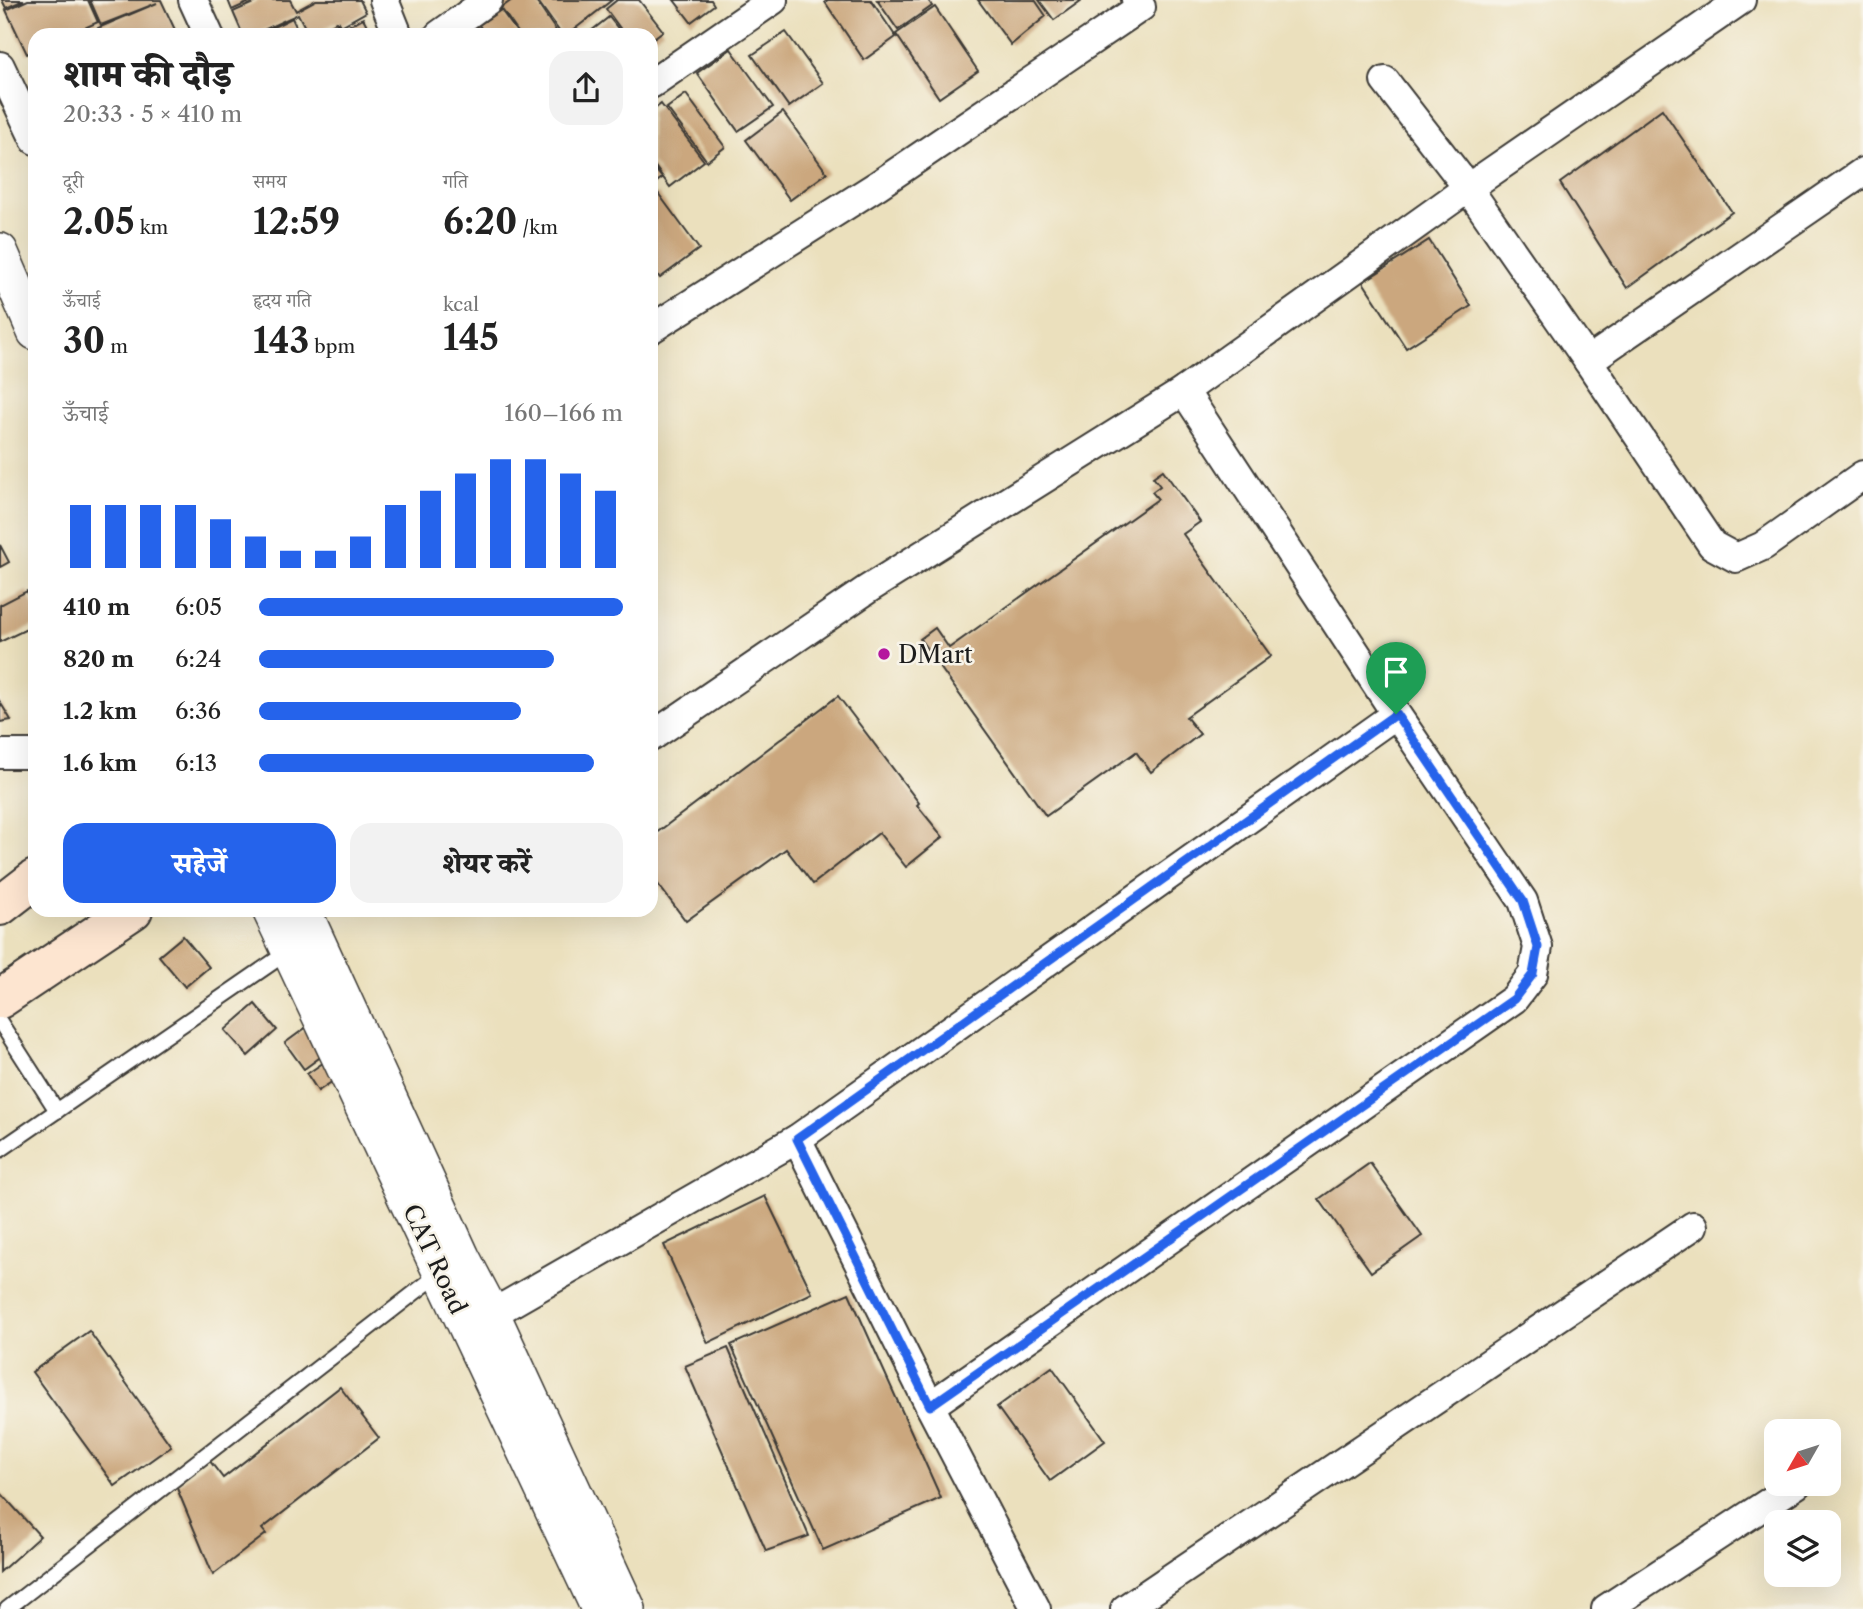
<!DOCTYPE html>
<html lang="hi">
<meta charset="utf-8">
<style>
body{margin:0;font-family:"Libre Caslon Text","Noto Serif Devanagari",serif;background:#f2f2f2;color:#222;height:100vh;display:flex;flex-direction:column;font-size:26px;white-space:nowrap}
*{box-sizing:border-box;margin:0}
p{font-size:23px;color:#767676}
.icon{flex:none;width:38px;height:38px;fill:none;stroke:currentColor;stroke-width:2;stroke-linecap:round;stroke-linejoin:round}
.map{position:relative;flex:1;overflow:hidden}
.panel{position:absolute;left:28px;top:28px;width:630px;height:889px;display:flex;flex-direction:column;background:#fff;border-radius:21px;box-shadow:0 7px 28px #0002}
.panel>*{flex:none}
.needle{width:46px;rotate:231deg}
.buttons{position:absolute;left:1764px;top:1419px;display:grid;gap:14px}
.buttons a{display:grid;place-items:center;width:77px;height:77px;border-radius:14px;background:#fff;box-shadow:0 7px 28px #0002;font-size:35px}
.pin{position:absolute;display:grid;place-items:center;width:60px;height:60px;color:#fff;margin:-72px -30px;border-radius:50% 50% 50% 0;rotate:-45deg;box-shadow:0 0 7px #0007}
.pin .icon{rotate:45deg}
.round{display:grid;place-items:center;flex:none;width:74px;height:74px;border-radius:21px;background:#f2f2f2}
.head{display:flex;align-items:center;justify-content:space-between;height:119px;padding:0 35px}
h1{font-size:38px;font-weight:800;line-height:52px}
.stats{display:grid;grid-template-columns:repeat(3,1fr);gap:10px;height:119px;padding:7px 35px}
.stats div{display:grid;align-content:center}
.stats b{font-size:35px;font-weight:800}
.stats small{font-size:19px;font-weight:400}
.stats p{font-size:19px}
.chart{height:196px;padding:14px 35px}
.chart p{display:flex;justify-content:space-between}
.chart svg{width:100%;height:126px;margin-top:7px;stroke:#2563eb;stroke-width:6}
.primary-button{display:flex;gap:14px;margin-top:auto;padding:14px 35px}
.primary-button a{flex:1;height:80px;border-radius:21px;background:#2563eb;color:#fff;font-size:28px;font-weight:800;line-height:80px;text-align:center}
.primary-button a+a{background:#f2f2f2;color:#222}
ul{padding:0 35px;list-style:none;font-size:23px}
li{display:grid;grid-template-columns:112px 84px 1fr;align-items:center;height:52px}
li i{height:18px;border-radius:9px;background:#2563eb}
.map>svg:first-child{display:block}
</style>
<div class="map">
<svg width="1863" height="1609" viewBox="0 0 1863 1609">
<rect width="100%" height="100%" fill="#f7f3e8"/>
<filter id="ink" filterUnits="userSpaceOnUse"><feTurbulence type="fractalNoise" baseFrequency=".0143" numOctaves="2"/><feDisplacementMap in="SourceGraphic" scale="14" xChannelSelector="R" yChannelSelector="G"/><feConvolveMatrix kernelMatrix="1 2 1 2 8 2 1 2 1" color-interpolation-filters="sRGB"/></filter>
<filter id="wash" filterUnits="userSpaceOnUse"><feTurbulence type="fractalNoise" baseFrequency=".00686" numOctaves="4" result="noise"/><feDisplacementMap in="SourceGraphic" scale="28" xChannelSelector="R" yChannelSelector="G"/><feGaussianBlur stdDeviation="1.57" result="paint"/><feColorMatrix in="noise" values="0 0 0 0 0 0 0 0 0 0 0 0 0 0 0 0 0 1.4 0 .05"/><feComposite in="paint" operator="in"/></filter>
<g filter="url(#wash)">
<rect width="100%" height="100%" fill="#ebe0bd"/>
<g id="blocks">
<!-- building -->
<g fill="#cba77e">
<polygon points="2,0 24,0 6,8"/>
<polygon points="28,0 88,0 98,22 69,35 35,35 35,50 27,54 6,10"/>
<polygon points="90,0 161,0 177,34 101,35 98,28 157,3 101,25"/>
<polygon points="228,0 254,0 232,10"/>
<polygon points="260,0 290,0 296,11 316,0 360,0 366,12 341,26 339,22 337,24 336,22 313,35 309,35 298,14 253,35 243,35 233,12"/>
<polygon points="512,0 535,0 559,35 520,35 501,8"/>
<polygon points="537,0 612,0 567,35 562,35"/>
<polygon points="617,0 639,0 663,31 651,40 651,35 625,35 606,9"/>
<polygon points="674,0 711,0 714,5 691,22"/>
<polygon points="828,0 871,0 896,37 864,60 825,2"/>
<polygon points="877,0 928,0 932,6 898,30"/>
<polygon points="978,0 1035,0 1046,16 1011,45"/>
<polygon points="1039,0 1082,0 1054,20"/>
<polygon points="935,7 978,71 939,98 896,34"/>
<polygon points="501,10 519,35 486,35 479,25"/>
<polygon points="609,17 623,35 586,35"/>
<polygon points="292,18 300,35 257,35"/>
<polygon points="363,18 372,35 318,35 338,24 341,30"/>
<polygon points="477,26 484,35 466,35"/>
<polygon points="786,32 823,83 789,107 752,55"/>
<polygon points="731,49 773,107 738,131 697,73"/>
<polygon points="686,94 725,147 707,161 667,108"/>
<polygon points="661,104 704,161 670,187 651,161 651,112"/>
<polygon points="1662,109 1732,212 1627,288 1560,183"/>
<polygon points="783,112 827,173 790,200 746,140"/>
<polygon points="651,164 662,178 651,186"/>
<polygon points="658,193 699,249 660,278 651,266 651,198"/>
<polygon points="1429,240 1471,306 1406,348 1363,282"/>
<polygon points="1163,470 1200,522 1183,534 1271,656 1186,717 1200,734 1151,772 1136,752 1046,816 920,639 935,628 949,648 1158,499 1152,492 1160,486 1153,477"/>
<polygon points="0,545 9,562 0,567"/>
<polygon points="27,591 35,608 35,625 0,642 0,605"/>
<polygon points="838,696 919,803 917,805 943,837 906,867 879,833 813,884 786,849 686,921 651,875 651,837"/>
<polygon points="0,702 11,720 0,722"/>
<polygon points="183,936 209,967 185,987 159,956"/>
<polygon points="255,1004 277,1030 248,1056 225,1030"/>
<polygon points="315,1021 334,1047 304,1069 285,1043"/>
<polygon points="333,1056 345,1073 318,1091 307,1074"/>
<polygon points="1370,1163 1422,1236 1371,1272 1319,1199"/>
<polygon points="765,1196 812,1293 708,1343 664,1245"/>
<polygon points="849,1293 941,1498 823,1550 731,1345"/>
<polygon points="89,1331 171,1446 115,1486 32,1372"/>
<polygon points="728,1348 809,1536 766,1551 685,1366"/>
<polygon points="1052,1367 1105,1441 1050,1481 997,1407"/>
<polygon points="340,1387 379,1438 262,1529 266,1534 213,1575 176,1486 209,1460 223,1478"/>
<polygon points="0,1492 40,1536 0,1572"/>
</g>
</g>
</g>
<g filter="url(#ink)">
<use href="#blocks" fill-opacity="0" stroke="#3b3934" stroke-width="2"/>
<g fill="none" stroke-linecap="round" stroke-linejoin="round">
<defs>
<g id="service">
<polyline points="0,1022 57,1111"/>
<polyline points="0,1150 289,951"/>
<polyline points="7,1609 440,1273"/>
</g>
<g id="minor">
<polyline points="193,0 209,35"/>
<polyline points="384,0 398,35"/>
<polyline points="439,35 488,0"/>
<polyline points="0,66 35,140"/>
<polyline points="1385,81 1468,188 1588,361"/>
<polyline points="651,84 773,0"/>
<polyline points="1863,172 1588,361 1712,545 1736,558 1763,546 1863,475"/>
<polyline points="651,329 878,185 1141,7 1136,0"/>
<polyline points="651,737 868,589 1184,391 1468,188 1741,0"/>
<polyline points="0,754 35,754"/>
<polyline points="797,1139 930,1406 1036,1609"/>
<polyline points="476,1323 797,1139 1396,714"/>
<polyline points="930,1406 1514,999 1533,974 1538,947 1523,901 1396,714 1184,391"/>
<polyline points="1125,1609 1693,1226"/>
<polyline points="1606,1609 1797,1484"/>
</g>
<g id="tertiary">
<polyline points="0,251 35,332"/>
<polyline points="270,910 599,1609"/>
<polyline points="303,910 462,1257 492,1314 628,1609"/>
</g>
<g id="secondary">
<polyline points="0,906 35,879"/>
<polyline points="0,999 133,910"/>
</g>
</defs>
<!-- service casing -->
<use href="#service" stroke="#3b3934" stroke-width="18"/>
<!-- minor casing -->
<use href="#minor" stroke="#3b3934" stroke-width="32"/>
<!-- tertiary casing -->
<use href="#tertiary" stroke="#3b3934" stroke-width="38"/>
<!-- secondary casing -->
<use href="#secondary" stroke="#3b3934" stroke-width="42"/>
<!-- service -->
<use href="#service" stroke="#fff" stroke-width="14"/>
<!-- minor -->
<use href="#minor" stroke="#fff" stroke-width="28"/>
<!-- tertiary -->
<use href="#tertiary" stroke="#fff" stroke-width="35"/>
<!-- secondary -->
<use href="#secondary" stroke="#fde5d0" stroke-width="38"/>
</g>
</g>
<g fill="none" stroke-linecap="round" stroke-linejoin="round" filter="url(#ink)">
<defs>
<polygon id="route" points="1396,714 1523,901 1538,947 1533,974 1514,999 930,1406 797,1139"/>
</defs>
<!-- route casing -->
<use href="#route" stroke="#fff" stroke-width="14"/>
<!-- route -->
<use href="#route" stroke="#2563eb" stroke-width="9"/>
</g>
<!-- markers -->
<circle fill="#b5179e" stroke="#f7f3e8" stroke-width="2.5" cx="884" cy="654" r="7"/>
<g text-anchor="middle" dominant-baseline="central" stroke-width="5" stroke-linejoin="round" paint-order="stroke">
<!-- poi labels -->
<g font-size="24" fill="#1c1c1c" stroke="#f7f3e8" text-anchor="start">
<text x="898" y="654">DMart</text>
</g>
<!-- street labels -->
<g font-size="24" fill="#1c1c1c" stroke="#f7f3e8">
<text transform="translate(435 1259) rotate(65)">CAT Road</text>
</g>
</g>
</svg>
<div class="buttons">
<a><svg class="needle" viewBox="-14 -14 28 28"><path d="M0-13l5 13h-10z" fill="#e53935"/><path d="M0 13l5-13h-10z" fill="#767676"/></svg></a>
<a><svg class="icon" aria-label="layers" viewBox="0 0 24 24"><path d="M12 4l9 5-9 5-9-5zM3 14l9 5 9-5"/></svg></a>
</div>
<div class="pin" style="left:1396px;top:714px;background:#1e9e55"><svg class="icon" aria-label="arrive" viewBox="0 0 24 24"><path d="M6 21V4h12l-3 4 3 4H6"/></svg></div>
<section class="panel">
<div class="head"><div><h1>शाम की दौड़</h1><p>20:33 · 5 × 410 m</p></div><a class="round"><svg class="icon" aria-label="share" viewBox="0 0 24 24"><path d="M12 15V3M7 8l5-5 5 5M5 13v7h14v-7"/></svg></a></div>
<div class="stats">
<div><p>दूरी</p><b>2.05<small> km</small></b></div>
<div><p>समय</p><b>12:59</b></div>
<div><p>गति</p><b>6:20<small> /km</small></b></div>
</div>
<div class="stats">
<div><p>ऊँचाई</p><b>30<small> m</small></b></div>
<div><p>हृदय गति</p><b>143<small> bpm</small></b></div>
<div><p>kcal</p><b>145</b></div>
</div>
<div class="chart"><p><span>ऊँचाई</span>160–166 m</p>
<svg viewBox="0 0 160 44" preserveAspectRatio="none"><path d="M5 44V22M15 44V22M25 44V22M35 44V22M45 44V27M55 44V33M65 44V38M75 44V38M85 44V33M95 44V22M105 44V17M115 44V11M125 44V6M135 44V6M145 44V11M155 44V17"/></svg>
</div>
<ul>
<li><b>410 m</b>6:05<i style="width:100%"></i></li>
<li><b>820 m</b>6:24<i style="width:81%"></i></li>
<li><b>1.2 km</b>6:36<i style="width:72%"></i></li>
<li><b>1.6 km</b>6:13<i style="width:92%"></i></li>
</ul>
<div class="primary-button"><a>सहेजें</a><a>शेयर करें</a></div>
</section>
</div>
